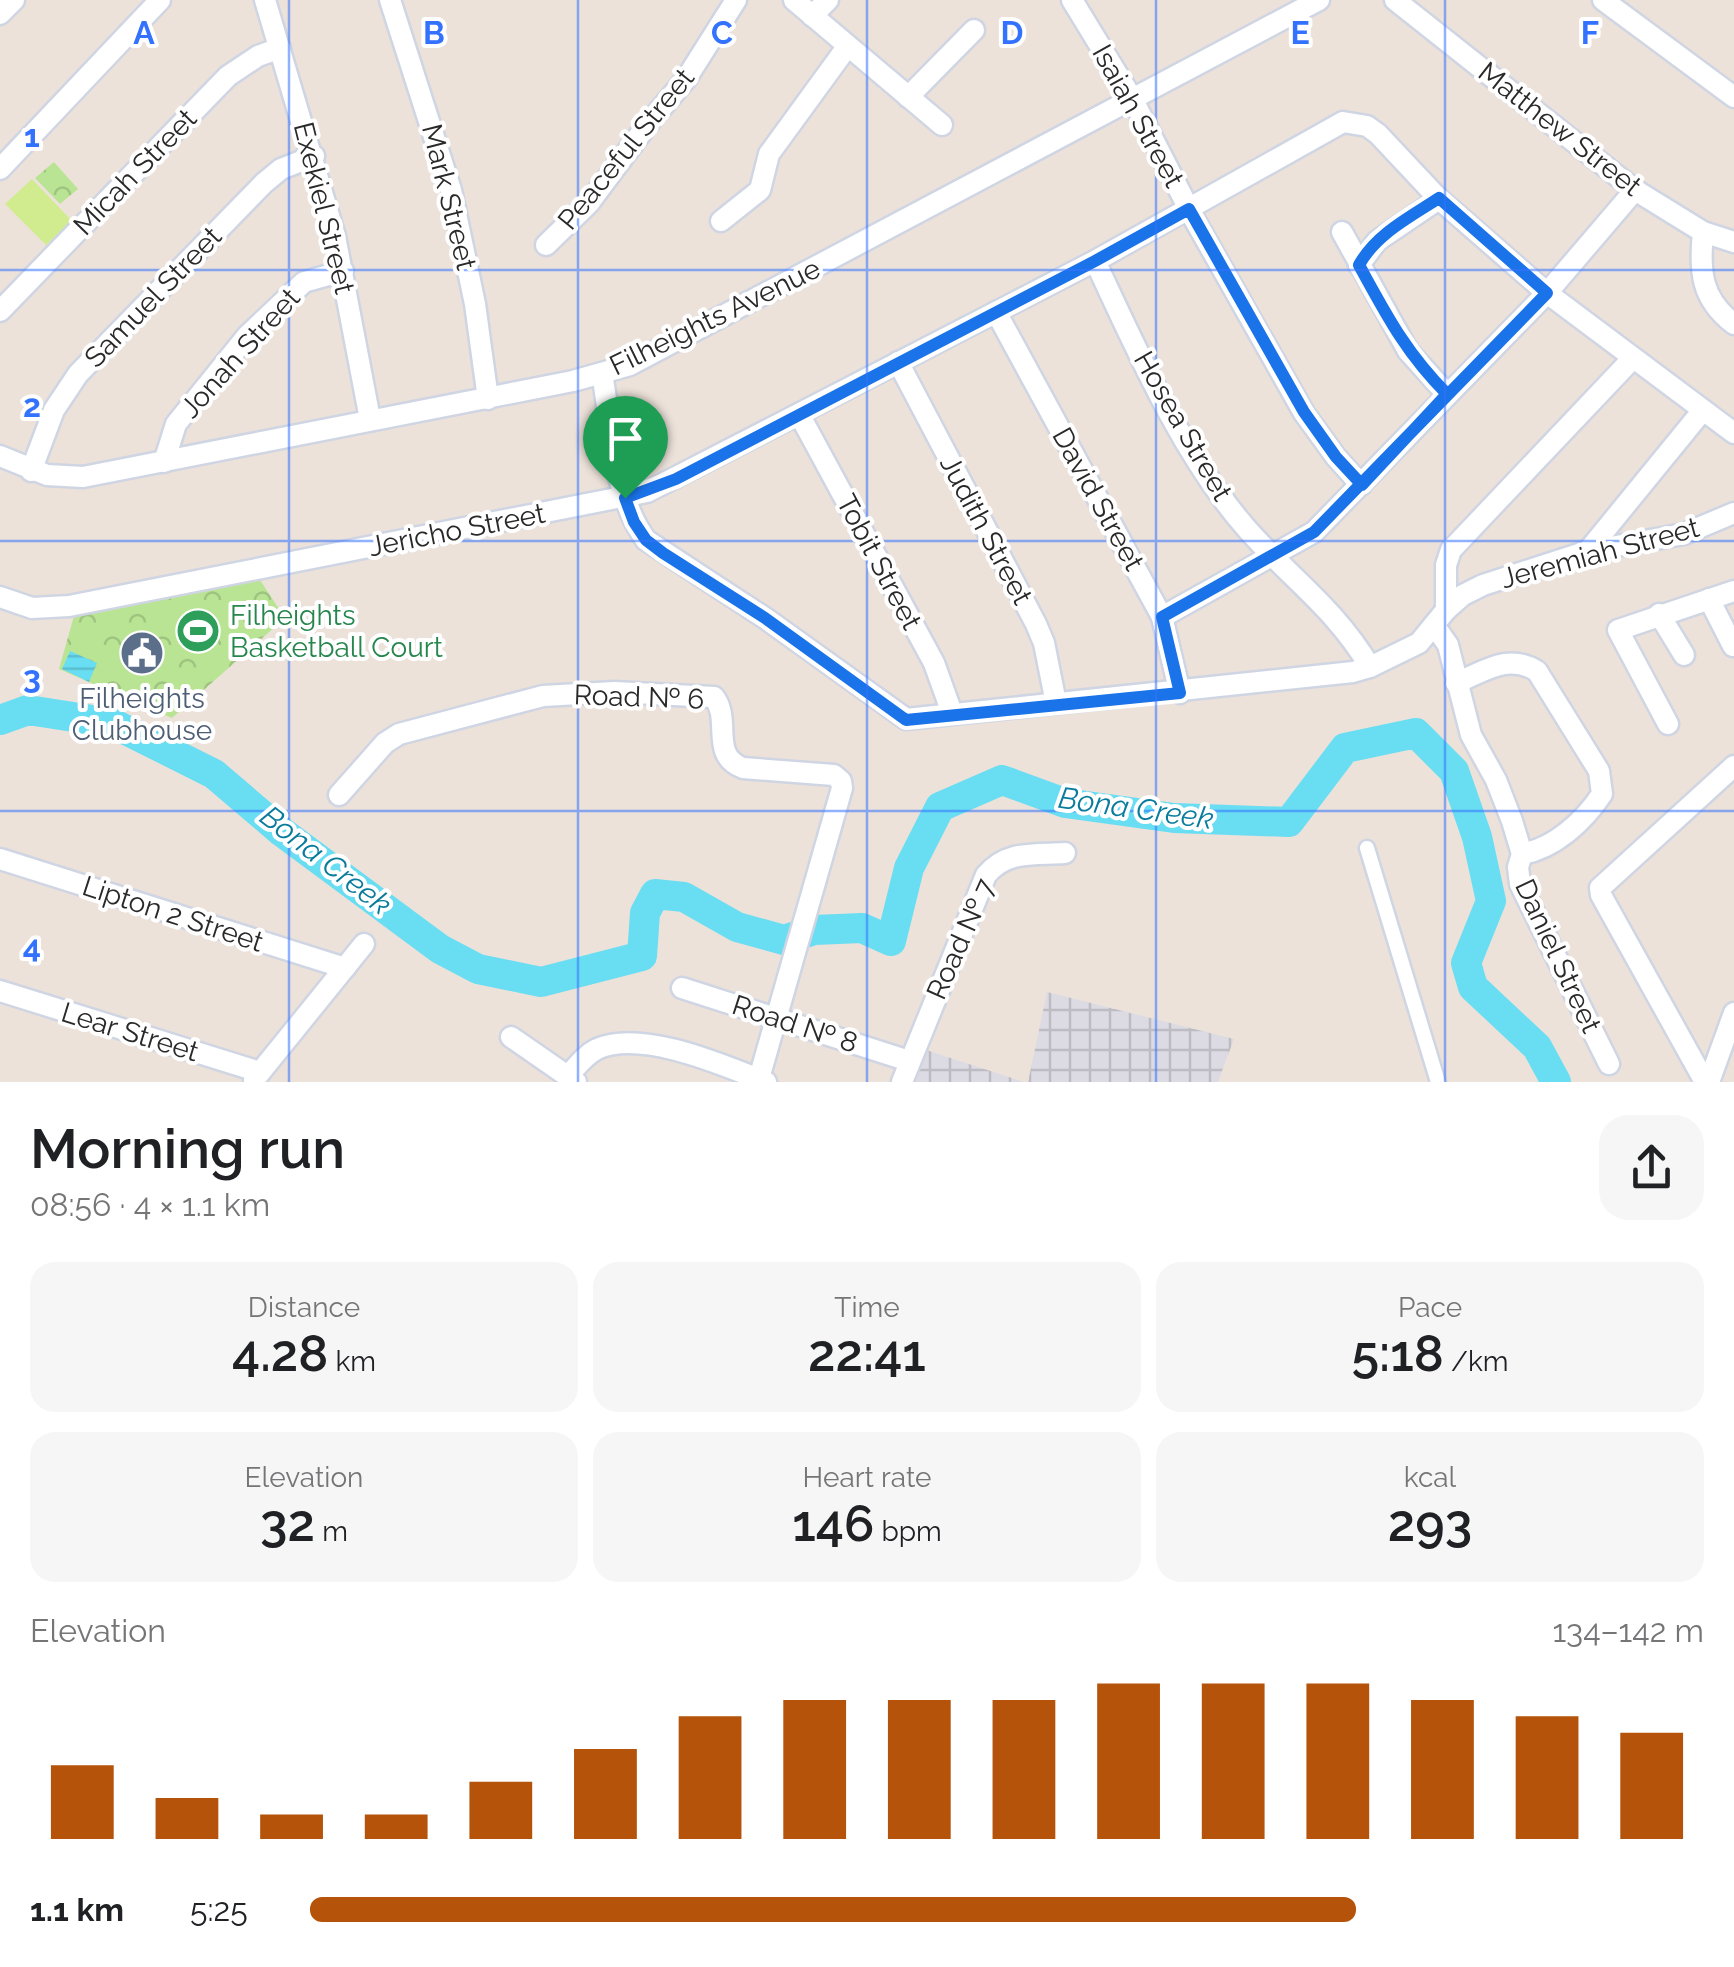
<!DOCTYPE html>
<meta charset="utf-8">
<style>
body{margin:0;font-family:Raleway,sans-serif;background:#f6f6f6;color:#202124;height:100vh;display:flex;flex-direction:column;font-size:38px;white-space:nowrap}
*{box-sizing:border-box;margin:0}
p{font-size:32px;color:#757577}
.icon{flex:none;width:55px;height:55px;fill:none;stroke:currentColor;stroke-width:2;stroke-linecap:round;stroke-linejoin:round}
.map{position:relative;height:1082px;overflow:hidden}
.details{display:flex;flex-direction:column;background:#fff;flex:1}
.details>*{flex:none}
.pin{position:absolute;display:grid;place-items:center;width:85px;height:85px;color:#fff;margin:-102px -42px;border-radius:50% 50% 50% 0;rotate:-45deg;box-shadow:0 0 10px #0007}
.pin .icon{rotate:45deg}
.round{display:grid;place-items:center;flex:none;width:105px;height:105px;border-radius:30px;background:#f6f6f6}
.summary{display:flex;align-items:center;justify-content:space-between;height:170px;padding:0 30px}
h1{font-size:55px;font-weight:600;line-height:75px}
.figures{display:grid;grid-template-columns:repeat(3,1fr);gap:15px;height:170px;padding:10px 30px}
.figures div{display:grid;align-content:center;border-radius:25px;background:#f6f6f6;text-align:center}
.figures b{font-size:50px;font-weight:600}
.figures small{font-size:28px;font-weight:400}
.figures p{font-size:28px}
.chart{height:280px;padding:20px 30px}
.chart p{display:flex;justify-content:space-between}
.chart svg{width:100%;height:180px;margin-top:10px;stroke:#b45309;stroke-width:6}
ul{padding:0 30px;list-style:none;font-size:32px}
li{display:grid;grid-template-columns:160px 120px 1fr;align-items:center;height:75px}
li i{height:25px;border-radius:12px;background:#b45309}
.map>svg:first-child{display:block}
</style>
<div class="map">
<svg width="1734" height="1082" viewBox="0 0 1734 1082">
<defs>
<pattern id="industrial-grid" width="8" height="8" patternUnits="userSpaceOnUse" patternTransform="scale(2.5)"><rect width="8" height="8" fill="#dcdbe3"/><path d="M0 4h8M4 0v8" fill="none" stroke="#bdbcc3"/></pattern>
<pattern id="park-crowns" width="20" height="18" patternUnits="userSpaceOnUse" patternTransform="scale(2.5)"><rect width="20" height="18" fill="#b9e494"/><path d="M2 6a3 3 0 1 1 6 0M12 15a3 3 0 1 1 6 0" fill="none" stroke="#9fc480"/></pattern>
<pattern id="water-rules" width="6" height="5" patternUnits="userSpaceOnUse" patternTransform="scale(2.5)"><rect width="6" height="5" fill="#69ddf2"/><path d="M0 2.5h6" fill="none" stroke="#5bbed0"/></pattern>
</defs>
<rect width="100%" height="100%" fill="#ece2da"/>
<!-- industrial -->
<g fill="url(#industrial-grid)">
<polygon points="1047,992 1234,1039 1218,1082 1028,1082"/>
<polygon points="923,1049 1024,1082 911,1082"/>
</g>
<!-- park -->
<g fill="url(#park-crowns)">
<polygon points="54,162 78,189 60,204 35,178"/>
<polygon points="260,580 285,618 172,718 59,669 74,616"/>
</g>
<!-- pitch -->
<polygon fill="#d0ec8f" points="32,179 72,221 46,245 5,204"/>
<!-- water -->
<polygon fill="url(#water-rules)" points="70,651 97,663 89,682 62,669"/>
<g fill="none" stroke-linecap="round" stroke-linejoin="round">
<!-- river -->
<polyline stroke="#69ddf2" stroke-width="30" points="0,720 28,710 112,723 214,774 282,832 440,949 478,969 541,982 642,956 645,913 655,894 684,897 737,927 784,940 814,930 862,928 891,941 909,868 940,807 1002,780 1065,803 1174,818 1289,822 1345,748 1416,733 1454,771 1477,837 1491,901 1466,963 1473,987 1537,1047 1556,1082"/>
<defs>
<polyline id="pedestrian" points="1367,848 1438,1082"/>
<g id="minor">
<polyline points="265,0 335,236 370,419"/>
<polyline points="390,0 451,190 475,304 488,399"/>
<polyline points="794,0 942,125"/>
<polyline points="1072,0 1133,100 1193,217 1304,413 1336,457 1361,485"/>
<polyline points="1395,0 1635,190 1703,232 1734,242"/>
<polyline points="1603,0 1734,97"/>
<polyline points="0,14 14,0"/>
<polyline points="812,16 828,0"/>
<polyline points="908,97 974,30"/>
<polyline points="0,169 160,0"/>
<polyline points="721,221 760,190 769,154 847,47"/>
<polyline points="1342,232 1408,351 1447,394"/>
<path d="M 1703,232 C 1699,271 1701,299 1734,324"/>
<polyline points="546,245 589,203 647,125 686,79 736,0"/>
<path d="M 1095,261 C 1137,350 1182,455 1247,529 C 1291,579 1334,607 1370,667"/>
<polyline points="1359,265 1377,241 1439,199"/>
<polyline points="0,311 228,76 258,56 280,48"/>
<polyline points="996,312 1162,617 1180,693"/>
<polyline points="898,362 1036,624 1044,643 1056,703"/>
<path d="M 602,374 C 612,428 613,495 646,540 L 765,618 L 906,719 L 1353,672 L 1370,667 L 1419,643 L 1446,610 L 1463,595 L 1483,585 L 1588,551 L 1684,534 L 1734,513"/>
<polyline points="799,414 934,663 952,713"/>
<polyline points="0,456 47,475 83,477 573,381 630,365 1319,0"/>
<polyline points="164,462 176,424 247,336 304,282 343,271"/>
<polyline points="31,471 54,410 78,374 264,183 281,169 314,156"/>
<polyline points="1588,551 1703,410"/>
<polyline points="0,597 32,608 69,606 647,492 1095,261 1343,122 1367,126 1378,134 1439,199 1547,293 1734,433"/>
<polyline points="1709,599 1733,646"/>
<polyline points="1446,610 1446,565 1451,550 1633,358"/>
<polyline points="1659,614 1684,655"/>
<polyline points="1162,617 1314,532 1547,293 1635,190"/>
<polyline points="1434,625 1448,645 1471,735 1496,780 1512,821 1522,854 1518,867 1520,884 1609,1064"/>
<path d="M 1456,683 C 1485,671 1508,653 1537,671 L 1599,771 L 1602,794 C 1584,821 1555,848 1522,854"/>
<polyline points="1668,724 1618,630 1734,591"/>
<path d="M 339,795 L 385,743 L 399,734 L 543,696 L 614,692 L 714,697 C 732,720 709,755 743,768 L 834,775 L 841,781 L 842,788 L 758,1082"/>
<polyline points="0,859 345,968"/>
<polyline points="682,988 909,1061"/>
<polyline points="0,991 260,1072"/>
<polyline points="511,1037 576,1082"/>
<path d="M 568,1076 C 577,1066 585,1055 597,1049 C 641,1029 723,1065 766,1082"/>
<polyline points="254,1080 364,944"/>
<path d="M 902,1082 L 986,875 C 1007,850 1034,855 1065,853"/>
<polyline points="1705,1082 1601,895 1600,888 1734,766"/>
<polyline points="1709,1082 1734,1013"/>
</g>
</defs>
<!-- pedestrian casing -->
<use href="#pedestrian" stroke="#cfd5e2" stroke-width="19"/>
<!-- minor casing -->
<use href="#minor" stroke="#cfd5e2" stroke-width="25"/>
<!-- pedestrian -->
<use href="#pedestrian" stroke="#fff" stroke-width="14"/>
<!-- minor -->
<use href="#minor" stroke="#fff" stroke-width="20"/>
</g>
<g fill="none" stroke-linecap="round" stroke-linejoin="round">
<defs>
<path id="route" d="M 625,498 L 634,522 L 646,540 L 663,553 L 765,618 L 906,720 L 1180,693 L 1162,617 L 1314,532 L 1547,293 L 1439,198 C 1410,217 1376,234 1359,265 C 1387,316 1406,353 1447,394 L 1362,485 L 1336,457 L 1304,412 L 1189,209 L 1095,261 L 676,479 L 625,498"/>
</defs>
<!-- route casing -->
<use href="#route" stroke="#fff" stroke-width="20"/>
<!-- route -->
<use href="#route" stroke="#1a73e8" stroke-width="12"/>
</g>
<!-- grid -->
<path fill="none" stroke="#3371ff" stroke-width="2.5" stroke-opacity="0.55" d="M 289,0 L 289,1082M 578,0 L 578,1082M 867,0 L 867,1082M 1156,0 L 1156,1082M 1445,0 L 1445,1082M 0,270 L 1734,270M 0,541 L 1734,541M 0,811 L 1734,811"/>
<!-- icons -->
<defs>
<symbol id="stadium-disc" viewBox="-11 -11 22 22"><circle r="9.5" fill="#2e9e5b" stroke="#fff"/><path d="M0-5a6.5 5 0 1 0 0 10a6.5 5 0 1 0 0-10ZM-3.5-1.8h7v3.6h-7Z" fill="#fff"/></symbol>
<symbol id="civic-disc" viewBox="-11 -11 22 22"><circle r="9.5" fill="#5c6f8a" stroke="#fff"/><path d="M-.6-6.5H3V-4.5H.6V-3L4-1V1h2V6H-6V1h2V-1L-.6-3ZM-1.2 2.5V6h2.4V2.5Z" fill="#fff"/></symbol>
</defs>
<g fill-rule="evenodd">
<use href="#stadium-disc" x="173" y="606" width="50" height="50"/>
<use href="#civic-disc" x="117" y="628" width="50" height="50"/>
</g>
<g text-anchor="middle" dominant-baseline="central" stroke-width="8" stroke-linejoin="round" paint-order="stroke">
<!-- street labels -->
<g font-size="28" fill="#292929" stroke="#fff">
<text transform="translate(1138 116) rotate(61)">Isaiah Street</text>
<text transform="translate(1560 129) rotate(38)">Matthew Street</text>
<text transform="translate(626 149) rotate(-51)">Peaceful Street</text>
<text transform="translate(135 172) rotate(-46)">Micah Street</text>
<text transform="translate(449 197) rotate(76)">Mark Street</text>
<text transform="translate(324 208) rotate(76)">Exekiel Street</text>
<text transform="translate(153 297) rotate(-46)">Samuel Street</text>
<text transform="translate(715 317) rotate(-26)">Filheights Avenue</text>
<text transform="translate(240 353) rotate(-48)">Jonah Street</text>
<text transform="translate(1183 426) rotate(60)">Hosea Street</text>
<text transform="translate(1098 499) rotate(61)">David Street</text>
<text transform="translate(457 530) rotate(-11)">Jericho Street</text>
<text transform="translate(986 530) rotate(62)">Judith Street</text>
<text transform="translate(1600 553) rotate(-15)">Jeremiah Street</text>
<text transform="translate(879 562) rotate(62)">Tobit Street</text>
<text transform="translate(639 697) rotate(2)">Road № 6</text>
<text transform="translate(173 914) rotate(18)">Lipton 2 Street</text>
<text transform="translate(961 939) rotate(-66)">Road № 7</text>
<text transform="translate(1558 956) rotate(65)">Daniel Street</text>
<text transform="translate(795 1024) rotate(18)">Road № 8</text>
<text transform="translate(130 1032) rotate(17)">Lear Street</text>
</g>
<!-- leisure labels -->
<g font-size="28" fill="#27864d" stroke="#fff" text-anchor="start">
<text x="230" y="615">Filheights<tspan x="230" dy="32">Basketball Court</tspan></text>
</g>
<!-- service labels -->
<g font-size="28" fill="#4e5e75" stroke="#fff">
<text x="142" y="698">Filheights<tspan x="142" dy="32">Clubhouse</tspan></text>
</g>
<!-- water labels -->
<g font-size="30" font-style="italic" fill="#097b9c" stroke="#fff">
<text transform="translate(1136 808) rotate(8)">Bona Creek</text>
<text transform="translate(326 860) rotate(38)">Bona Creek</text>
</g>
</g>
<g font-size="32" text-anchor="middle" font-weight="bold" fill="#3371ff" stroke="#fff" stroke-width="8" stroke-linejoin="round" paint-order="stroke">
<text x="144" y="44">A</text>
<text x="434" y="44">B</text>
<text x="722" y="44">C</text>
<text x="1012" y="44">D</text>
<text x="1300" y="44">E</text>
<text x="1590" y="44">F</text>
<text x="32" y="147">1</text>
<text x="32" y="417">2</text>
<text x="32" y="688">3</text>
<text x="32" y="958">4</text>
</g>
</svg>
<div class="pin" style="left:625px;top:498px;background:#1e9e55"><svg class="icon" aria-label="arrive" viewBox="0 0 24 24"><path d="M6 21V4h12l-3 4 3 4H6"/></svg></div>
</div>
<section class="details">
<div class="summary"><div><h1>Morning run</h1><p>08:56 · 4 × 1.1 km</p></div><a class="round"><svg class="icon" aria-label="share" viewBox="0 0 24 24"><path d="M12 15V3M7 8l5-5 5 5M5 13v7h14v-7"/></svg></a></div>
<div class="figures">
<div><p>Distance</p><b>4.28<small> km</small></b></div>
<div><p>Time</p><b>22:41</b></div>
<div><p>Pace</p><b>5:18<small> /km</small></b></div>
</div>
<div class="figures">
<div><p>Elevation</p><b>32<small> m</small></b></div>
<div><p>Heart rate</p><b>146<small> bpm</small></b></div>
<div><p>kcal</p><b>293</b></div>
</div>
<div class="chart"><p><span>Elevation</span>134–142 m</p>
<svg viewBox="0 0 160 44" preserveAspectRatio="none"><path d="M5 44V26M15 44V34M25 44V38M35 44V38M45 44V30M55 44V22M65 44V14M75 44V10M85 44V10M95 44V10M105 44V6M115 44V6M125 44V6M135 44V10M145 44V14M155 44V18"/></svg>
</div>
<ul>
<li><b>1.1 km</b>5:25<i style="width:75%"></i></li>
</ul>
</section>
